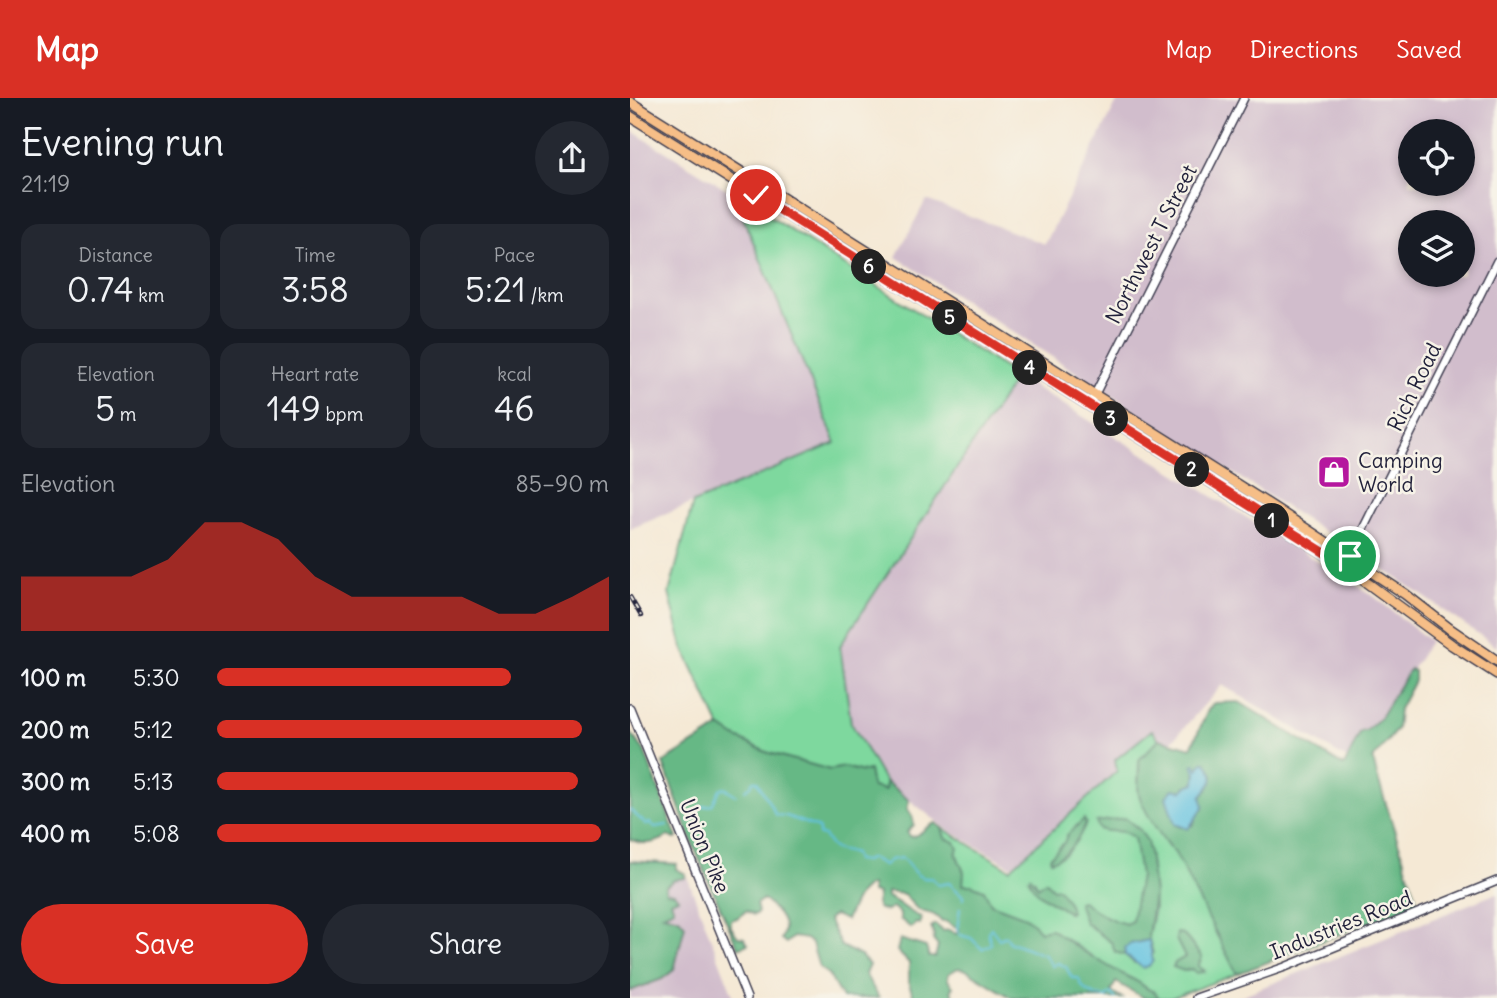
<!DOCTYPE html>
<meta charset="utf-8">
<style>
body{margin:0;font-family:Delius,sans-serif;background:#242831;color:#f1f3f6;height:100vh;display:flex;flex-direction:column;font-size:26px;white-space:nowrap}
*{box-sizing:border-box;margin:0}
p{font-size:23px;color:#9ea1a6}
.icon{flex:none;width:38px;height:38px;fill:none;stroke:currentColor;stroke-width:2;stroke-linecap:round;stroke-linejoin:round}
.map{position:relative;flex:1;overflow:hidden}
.sheet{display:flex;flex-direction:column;background:#171b24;width:630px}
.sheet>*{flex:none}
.buttons{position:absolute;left:768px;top:21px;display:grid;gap:14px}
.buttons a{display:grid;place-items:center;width:77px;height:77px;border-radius:50%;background:#171b24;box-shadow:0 4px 10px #0003;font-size:35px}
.pin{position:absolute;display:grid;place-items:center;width:60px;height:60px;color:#fff;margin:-30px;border:4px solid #fff;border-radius:50%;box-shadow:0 2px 7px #0007}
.km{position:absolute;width:35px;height:35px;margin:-18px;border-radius:50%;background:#222;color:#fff;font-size:19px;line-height:35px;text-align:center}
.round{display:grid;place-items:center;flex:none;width:74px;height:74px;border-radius:37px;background:#242831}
.summary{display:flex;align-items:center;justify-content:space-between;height:119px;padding:0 21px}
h1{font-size:38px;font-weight:600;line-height:52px}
.stats{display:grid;grid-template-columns:repeat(3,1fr);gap:10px;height:119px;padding:7px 21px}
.stats div{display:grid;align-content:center;border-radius:18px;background:#242831;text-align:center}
.stats b{font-size:35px;font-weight:600}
.stats small{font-size:19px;font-weight:400}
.stats p{font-size:19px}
.chart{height:196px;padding:14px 21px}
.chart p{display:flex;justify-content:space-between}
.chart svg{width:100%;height:126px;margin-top:7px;fill:#d93025;opacity:.7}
.cta{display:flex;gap:14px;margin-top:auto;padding:14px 21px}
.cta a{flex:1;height:80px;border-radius:42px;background:#d93025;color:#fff;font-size:28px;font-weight:600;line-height:80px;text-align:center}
.cta a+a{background:#242831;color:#f1f3f6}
ul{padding:0 21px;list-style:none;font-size:23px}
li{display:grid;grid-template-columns:112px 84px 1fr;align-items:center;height:52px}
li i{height:18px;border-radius:9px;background:#d93025}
header{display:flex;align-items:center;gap:42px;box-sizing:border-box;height:98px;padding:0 35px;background:#d93025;color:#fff}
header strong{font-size:33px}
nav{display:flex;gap:38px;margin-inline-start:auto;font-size:24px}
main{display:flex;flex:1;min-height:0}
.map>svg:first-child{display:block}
</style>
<header>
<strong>Map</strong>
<nav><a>Map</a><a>Directions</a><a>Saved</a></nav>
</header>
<main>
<section class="sheet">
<div class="summary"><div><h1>Evening run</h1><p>21:19</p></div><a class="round"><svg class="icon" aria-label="share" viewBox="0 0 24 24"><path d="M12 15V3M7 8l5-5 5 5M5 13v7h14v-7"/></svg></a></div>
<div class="stats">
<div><p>Distance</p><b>0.74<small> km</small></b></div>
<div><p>Time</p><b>3:58</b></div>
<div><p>Pace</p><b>5:21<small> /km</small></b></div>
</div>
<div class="stats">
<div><p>Elevation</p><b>5<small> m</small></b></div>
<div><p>Heart rate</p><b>149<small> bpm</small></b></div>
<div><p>kcal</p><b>46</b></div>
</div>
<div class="chart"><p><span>Elevation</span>85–90 m</p>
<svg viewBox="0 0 160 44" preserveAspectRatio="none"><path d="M0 44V25L10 25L20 25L30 25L40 19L50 6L60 6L70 12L80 25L90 32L100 32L110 32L120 32L130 38L140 38L150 32L160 25V44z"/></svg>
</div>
<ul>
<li><b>100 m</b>5:30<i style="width:75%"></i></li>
<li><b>200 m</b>5:12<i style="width:93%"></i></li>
<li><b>300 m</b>5:13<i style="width:92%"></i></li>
<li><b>400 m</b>5:08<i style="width:98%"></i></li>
</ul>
<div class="cta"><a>Save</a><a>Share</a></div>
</section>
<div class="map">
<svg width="867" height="900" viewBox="0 0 867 900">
<rect width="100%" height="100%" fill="#f7f3e8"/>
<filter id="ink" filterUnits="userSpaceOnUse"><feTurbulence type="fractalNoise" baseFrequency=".0143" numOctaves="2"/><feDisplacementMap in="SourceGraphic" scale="14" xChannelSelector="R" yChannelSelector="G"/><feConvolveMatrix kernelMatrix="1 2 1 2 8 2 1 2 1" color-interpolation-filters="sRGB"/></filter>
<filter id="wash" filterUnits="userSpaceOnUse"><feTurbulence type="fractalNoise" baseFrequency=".00686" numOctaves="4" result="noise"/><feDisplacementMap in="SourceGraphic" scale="28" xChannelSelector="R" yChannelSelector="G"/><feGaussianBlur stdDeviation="1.57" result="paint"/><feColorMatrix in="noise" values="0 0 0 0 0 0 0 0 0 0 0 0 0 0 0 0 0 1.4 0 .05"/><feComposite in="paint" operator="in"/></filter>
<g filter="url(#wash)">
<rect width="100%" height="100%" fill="#f5e9d5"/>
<!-- industrial -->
<g fill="#d1bdcc" fill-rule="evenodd">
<path d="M 489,0 L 867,0 L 867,549 L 776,486 L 266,159 L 296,102 L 415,146 ZM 780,33 L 833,33 L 833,86 L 780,86 ZM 780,124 L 833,124 L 833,177 L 780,177 Z"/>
<polygon points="0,32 103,95 207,345 0,431"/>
<polygon points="387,278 742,497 800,543 724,665 592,587 543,642 381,768 318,732 256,684 221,625 210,548"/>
<polygon points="0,772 56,776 104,900 0,900"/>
<polygon points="867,795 867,900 606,900"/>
</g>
<!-- green -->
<g fill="#7ed89e" stroke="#507d6c" stroke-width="2" fill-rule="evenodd">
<polygon points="103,95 387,278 210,548 221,625 255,684 256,692 242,689 239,673 233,674 214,669 200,672 136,654 105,639 90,629 53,550 39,495 63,405 206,345"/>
<path d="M 522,632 L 529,641 L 509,662 L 508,694 L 538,749 L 545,754 L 607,876 L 541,900 L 529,900 L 510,885 L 484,873 L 421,831 L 410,833 L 396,819 L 361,806 L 333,787 C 334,771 326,760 325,744 L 315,740 L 312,730 L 380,771 L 487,673 L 485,662 ZM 486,731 L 510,732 L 519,754 L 523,784 L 524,810 L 518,838 L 523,855 L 504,865 L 495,857 L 485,854 L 482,845 L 455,825 L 449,805 L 452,803 C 466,814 479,822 496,826 L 502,823 C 508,801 516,762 505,741 C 501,734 493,733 486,731 ZM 399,781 L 405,782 L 408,789 C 421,792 430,794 439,806 L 439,815 L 422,804 ZM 546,841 L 557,841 L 572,859 L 568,868 L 574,872 L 554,873 L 543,869 L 545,865 L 555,859 Z"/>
</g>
<!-- forest -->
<g fill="#66b885" stroke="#446d60" stroke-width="2" fill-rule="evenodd">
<path d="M 780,571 L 784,573 L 784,583 L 769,611 L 767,631 L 743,661 L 747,678 L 788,806 L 607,876 L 545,755 C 534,745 513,711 509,697 C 507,687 510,673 509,662 L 529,641 L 561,650 L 578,612 L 584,605 L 609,604 L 714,668 L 731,633 L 736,633 L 749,621 ZM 576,664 L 583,677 L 579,689 L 570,701 L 573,711 L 567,717 L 563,727 L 550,729 L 545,726 L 537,698 L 543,691 L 553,693 L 556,688 L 566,685 L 565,666 L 568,671 Z"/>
<path d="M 90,629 L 105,639 L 136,654 L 200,672 L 214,669 L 233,674 L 239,672 L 242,689 L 255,692 L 256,684 L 279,702 L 277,712 L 282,718 L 284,727 L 277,734 L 281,739 C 291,737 296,728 306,725 L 312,730 L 315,740 L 325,744 L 328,750 L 326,756 L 334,774 L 333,787 L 342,787 L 354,792 L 361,806 L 396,819 L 410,833 L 421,831 C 448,851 476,868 506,883 C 513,887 517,892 525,894 L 529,900 L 514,900 L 486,884 L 481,893 L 492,900 L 382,900 L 336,872 L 328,870 L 318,876 L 318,882 L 323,889 L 321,891 L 323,900 L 284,900 L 279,886 L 279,865 L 267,853 L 270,841 L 296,849 L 299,859 L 305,859 L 308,848 L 303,842 L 304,837 L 301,829 L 305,826 L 313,833 L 319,832 L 326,836 L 329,832 L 315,823 L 312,824 C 303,814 303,817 291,813 C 284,810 279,802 274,796 L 257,794 L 257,799 C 270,804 279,815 291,819 L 290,826 L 286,825 L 281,830 L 270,821 L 270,816 L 263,809 L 257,813 L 249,811 L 246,806 L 248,796 L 242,794 L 241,787 C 227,792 223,808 216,822 L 204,817 L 198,821 L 211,848 L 231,858 L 239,867 L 235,876 L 249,900 L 212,900 L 198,876 L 189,869 L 182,846 L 176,841 L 163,839 L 156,845 L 151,841 C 161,824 145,812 133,801 L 126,806 L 128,814 L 124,817 L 116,813 L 107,820 L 101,822 L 101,829 L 108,839 L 114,840 L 118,846 L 108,850 L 63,747 L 33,665 Z"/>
<path d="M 0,634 L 14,652 L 47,740 L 45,741 L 38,738 C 26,746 14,748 0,741 Z"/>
<path d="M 495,720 L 510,732 L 517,743 L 519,754 L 524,797 L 518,838 L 519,842 L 500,846 L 495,850 L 495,857 L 485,854 L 482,845 L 455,824 L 448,804 L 452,803 C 466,814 479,822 496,826 L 502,823 L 510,778 L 504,740 C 489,728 483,737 469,731 L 466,724 Z"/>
<path d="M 454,721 L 456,725 C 449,741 438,758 421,763 L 420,759 L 434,745 L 437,737 Z"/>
<polygon points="0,763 47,766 46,771 56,776 55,780 44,782 35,789 36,794 44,795 48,800 41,803 44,811 33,816 49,820 55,827 44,872 32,881 0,893"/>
<path d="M 400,778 L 408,789 L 415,783 L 423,791 L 428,790 L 439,806 L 441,814 L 439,815 C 426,806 404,797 399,781 Z"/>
<polygon points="547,835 553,836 572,859 568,868 574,874 565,875 562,871 554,873 543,869 545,865 555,859 546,841"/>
</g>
<!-- water -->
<g fill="#62c2e0" stroke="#42728e" stroke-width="2">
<path d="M 573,664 L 576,664 C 588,682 582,684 571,699 L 574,708 L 558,731 L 545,726 L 536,699 L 543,691 L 552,693 L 557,688 L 565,685 L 566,675 L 562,667 L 565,666 L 568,671 Z"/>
<polygon points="519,842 523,863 519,868 513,870 495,857 495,850 500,846"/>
</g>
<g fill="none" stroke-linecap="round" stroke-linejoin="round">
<!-- stream -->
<g stroke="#62c2e0" stroke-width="2">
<path d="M 115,692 L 121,688 L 123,683 L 127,683 L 146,717 L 156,718 L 186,729 L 189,732 L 189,737 L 194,738 C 207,758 205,749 224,756 L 226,762 L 235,763 L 241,760 L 254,767 L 260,762 L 272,760 C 283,770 285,782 302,780 L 308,787 L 319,785 L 333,798 L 333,801"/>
<polyline points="0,712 16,726 20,725 25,729 37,727"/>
<polyline points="59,723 70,709 82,707 90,691 95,690 106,697"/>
<path d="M 330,810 L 327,832 L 330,837 L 341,840 L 352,851 L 361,846 L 358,834 L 361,830 L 369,841 L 376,838 L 380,845 C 393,846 402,854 415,857 L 422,868 L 428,865 L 436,869 L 442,880 L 448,880 C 450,882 450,886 453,889 C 456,894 470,899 476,899 L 481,895 L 485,900"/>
</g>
</g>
</g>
<g filter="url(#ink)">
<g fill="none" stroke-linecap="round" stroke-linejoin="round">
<defs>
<g id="minor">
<polyline points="459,308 614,0"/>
<polyline points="718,461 867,163"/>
<polyline points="0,610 117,900"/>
<polyline points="566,900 655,869 867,783"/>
</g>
<g id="major">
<polyline points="0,4 646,411 775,496 820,531 867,563"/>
<polyline points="0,18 714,468 822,547 867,576"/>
</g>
</defs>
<!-- minor casing -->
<use href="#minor" stroke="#424052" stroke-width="10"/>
<!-- major casing -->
<use href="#major" stroke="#424052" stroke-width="12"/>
<!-- minor -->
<use href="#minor" stroke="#fff" stroke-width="7"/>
<!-- major -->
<use href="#major" stroke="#f6be87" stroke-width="9"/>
<defs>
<polyline id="rail" points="0,499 11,518"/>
</defs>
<!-- rail casing -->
<use href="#rail" stroke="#22223b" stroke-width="4.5"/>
<!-- rail -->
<use href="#rail" stroke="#f7f3e8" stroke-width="2" stroke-dasharray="5" stroke-linecap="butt"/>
</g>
</g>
<g fill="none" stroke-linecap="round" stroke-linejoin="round" filter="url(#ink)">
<defs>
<polyline id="route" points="126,97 714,467 720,458"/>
</defs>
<!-- route casing -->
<use href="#route" stroke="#fff" stroke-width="14"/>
<!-- route -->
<use href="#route" stroke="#d93025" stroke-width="9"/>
</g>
<!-- icons -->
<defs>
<symbol id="shop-square" viewBox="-11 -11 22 22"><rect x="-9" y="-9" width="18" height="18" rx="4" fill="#b5179e" stroke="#f7f3e8"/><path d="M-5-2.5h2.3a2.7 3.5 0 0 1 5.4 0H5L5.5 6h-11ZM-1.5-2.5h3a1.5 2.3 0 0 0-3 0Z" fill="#fff"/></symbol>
</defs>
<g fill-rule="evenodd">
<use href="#shop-square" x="685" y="355" width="38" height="38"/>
</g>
<g text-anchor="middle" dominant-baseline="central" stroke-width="5" stroke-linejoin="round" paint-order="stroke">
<!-- street labels -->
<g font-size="21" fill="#22223b" stroke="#f7f3e8">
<text transform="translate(521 146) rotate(-63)">Northwest T Street</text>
<text transform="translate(784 289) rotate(-64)">Rich Road</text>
<text transform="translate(75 748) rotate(68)">Union Pike</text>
<text transform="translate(711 827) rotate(-22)">Industries Road</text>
</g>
<!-- poi labels -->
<g font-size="21" fill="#22223b" stroke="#f7f3e8" text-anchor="start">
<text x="728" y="362">Camping<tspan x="728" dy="24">World</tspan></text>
</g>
</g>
</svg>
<div class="buttons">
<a><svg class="icon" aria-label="locate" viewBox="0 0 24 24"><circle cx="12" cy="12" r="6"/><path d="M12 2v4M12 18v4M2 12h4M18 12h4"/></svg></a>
<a><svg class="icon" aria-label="layers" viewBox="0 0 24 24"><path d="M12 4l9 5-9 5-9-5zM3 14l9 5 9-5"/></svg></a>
</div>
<div class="pin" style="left:720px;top:458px;background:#1e9e55"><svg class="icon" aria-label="arrive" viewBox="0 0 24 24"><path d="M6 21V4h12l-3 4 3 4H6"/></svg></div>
<div class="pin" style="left:126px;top:97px;background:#d93025"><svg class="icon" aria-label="check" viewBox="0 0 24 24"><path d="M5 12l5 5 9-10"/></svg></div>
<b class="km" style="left:642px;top:423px">1</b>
<b class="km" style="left:562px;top:372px">2</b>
<b class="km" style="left:481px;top:321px">3</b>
<b class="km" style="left:400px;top:270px">4</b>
<b class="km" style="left:320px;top:220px">5</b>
<b class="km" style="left:239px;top:169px">6</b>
</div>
</main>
